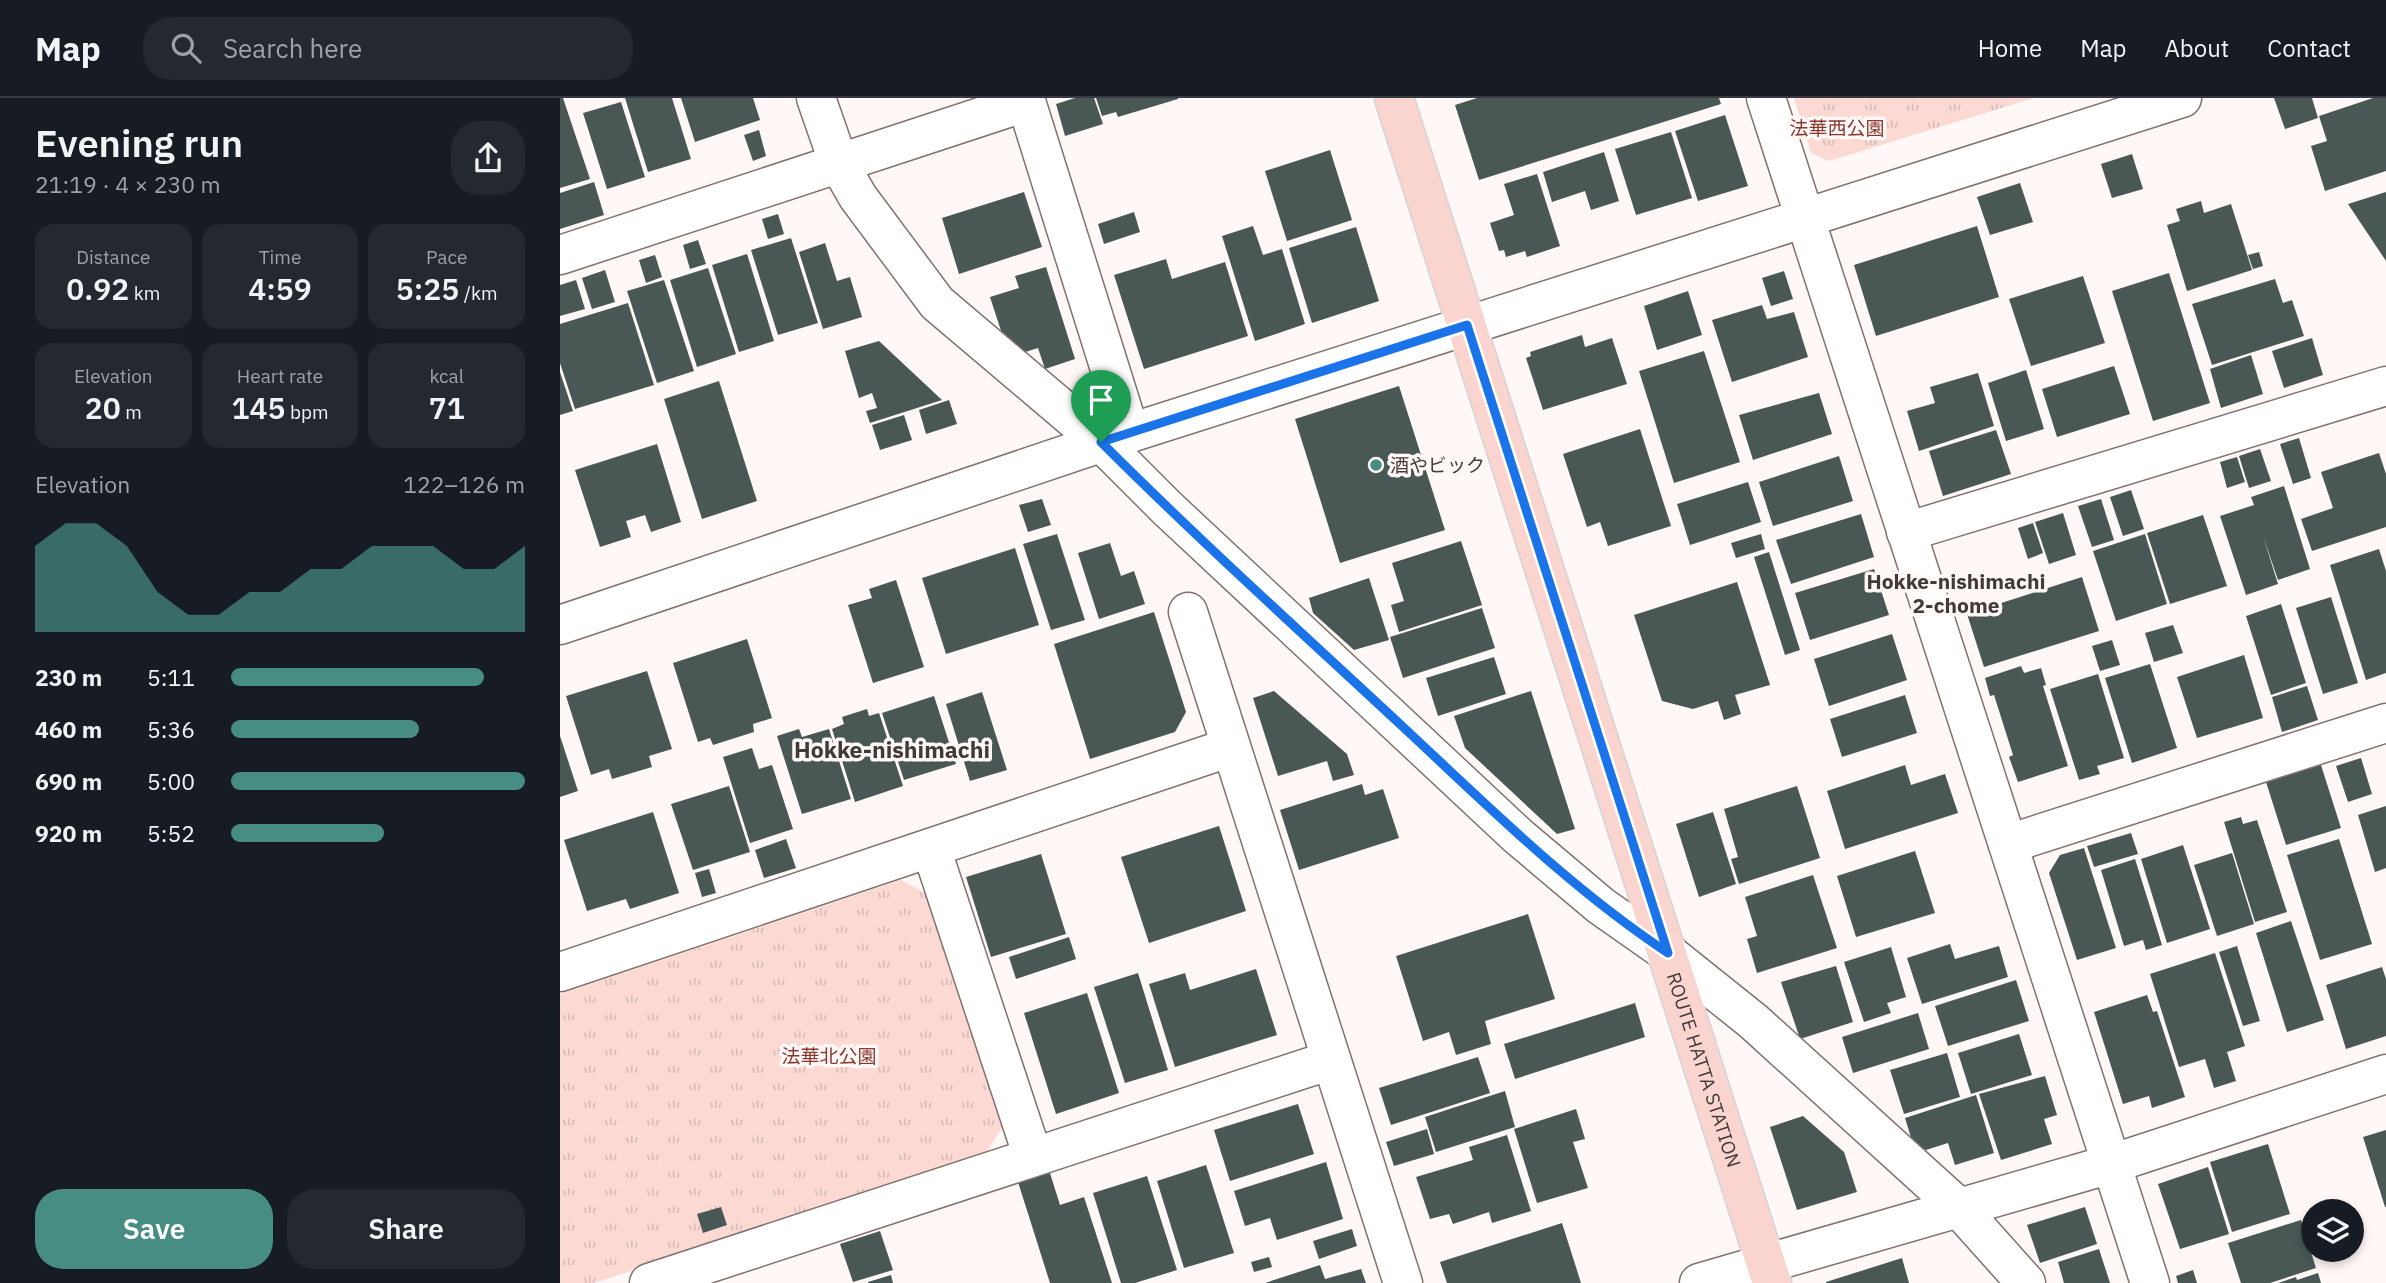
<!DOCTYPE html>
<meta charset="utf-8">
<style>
body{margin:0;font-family:"IBM Plex Sans","Noto Sans JP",sans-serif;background:#242831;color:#f1f3f6;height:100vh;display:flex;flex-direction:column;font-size:26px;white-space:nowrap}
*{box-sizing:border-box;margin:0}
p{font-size:23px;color:#9ea1a6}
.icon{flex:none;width:38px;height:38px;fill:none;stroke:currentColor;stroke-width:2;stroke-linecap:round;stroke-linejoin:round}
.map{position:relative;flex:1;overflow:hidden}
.drawer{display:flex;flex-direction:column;background:#171b24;width:560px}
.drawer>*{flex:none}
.fabs{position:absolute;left:1741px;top:1101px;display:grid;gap:14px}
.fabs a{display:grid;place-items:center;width:63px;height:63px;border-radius:50%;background:#171b24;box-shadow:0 4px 10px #0003;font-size:35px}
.pin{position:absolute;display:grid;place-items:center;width:60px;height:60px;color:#fff;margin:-72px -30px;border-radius:50% 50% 50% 0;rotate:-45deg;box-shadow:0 0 7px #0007}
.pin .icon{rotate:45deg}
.round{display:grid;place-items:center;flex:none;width:74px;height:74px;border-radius:28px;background:#242831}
.overview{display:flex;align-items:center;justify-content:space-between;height:119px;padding:0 35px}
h1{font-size:38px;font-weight:600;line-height:52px}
.metrics{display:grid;grid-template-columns:repeat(3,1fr);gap:10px;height:119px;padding:7px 35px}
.metrics div{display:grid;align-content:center;border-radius:18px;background:#242831;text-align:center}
.metrics b{font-size:30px;font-weight:600}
.metrics small{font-size:19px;font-weight:400}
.metrics p{font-size:19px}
.chart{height:196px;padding:14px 35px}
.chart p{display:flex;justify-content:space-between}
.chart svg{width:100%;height:126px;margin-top:7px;fill:#488d84;opacity:.7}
.cta{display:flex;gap:14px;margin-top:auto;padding:14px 35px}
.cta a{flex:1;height:80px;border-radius:28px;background:#488d84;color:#fff;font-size:28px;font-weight:600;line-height:80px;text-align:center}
.cta a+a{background:#242831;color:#f1f3f6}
ul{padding:0 35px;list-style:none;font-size:23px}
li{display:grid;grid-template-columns:112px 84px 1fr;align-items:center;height:52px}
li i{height:18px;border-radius:9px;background:#488d84}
header{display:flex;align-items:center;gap:42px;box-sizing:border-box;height:98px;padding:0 35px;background:#171b24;border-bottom:2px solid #363941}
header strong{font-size:33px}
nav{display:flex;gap:38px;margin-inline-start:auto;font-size:24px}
.search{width:490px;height:63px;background:#242831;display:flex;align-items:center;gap:18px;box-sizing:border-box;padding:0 24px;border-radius:28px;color:#9ea1a6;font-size:26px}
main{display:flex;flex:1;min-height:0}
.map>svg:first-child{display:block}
</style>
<header>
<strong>Map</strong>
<div class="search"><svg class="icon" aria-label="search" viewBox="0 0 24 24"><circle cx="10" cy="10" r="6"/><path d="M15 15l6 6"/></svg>Search here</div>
<nav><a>Home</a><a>Map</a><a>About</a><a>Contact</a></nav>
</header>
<main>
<section class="drawer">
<div class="overview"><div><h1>Evening run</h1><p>21:19 · 4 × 230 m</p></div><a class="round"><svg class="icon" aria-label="share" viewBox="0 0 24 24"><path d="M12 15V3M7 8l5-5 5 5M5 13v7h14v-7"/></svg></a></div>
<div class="metrics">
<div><p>Distance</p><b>0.92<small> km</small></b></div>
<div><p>Time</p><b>4:59</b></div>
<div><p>Pace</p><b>5:25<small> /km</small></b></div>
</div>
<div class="metrics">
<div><p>Elevation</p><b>20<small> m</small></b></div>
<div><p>Heart rate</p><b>145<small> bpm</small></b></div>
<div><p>kcal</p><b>71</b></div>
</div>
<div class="chart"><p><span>Elevation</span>122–126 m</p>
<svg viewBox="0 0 160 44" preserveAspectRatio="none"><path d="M0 44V14L10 6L20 6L30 14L40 30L50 38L60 38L70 30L80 30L90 22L100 22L110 14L120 14L130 14L140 22L150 22L160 14V44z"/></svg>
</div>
<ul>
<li><b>230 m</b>5:11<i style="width:86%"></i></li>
<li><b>460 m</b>5:36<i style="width:64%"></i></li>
<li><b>690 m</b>5:00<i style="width:100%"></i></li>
<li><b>920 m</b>5:52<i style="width:52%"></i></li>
</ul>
<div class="cta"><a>Save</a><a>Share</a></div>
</section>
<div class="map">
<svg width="1826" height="1185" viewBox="0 0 1826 1185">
<defs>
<pattern id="park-tufts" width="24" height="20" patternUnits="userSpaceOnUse" patternTransform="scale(1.75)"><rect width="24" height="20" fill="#fcdad3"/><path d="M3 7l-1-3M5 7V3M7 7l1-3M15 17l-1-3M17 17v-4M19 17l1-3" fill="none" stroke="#d9bcb6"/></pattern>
</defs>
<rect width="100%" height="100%" fill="#fff8f7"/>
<!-- park -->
<g fill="url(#park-tufts)">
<polygon points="1234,0 1474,0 1269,63 1251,55"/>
<polygon points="341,782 371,798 445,1025 424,1058 34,1185 0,1185 0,896"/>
</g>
<!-- building -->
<g fill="#495855">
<polygon points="0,0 3,0 30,81 0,90"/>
<polygon points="65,0 112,0 131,61 88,74"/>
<polygon points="121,0 193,0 200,22 135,44"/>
<polygon points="515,0 534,0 543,26 505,38 496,6"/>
<polygon points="536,0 618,0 618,1 558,19 556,14 542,18"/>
<polygon points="917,0 1159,0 1161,6 919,82 895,7"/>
<polygon points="1714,0 1752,0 1758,20 1725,31"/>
<polygon points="1813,0 1826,0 1826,73 1765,93 1751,48 1767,43 1759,18"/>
<polygon points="61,4 85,79 47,91 23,15"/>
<polygon points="1165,17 1188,88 1138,103 1115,33"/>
<polygon points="199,32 206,58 193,63 184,37"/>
<polygon points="1111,34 1132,100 1076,117 1055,51"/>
<polygon points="770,52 792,122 727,143 705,73"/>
<polygon points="1044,54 1059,103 1031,112 1025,93 992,104 983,74"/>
<polygon points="1572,56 1583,91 1552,100 1541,66"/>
<polygon points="977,76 1000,148 967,159 965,153 946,159 944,152 939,153 930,125 954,117 944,86"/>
<polygon points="34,84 44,117 0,131 0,95"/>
<polygon points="1460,85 1473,124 1430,137 1417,99"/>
<polygon points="464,94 482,149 399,176 382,120"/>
<polygon points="1826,94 1826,163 1788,106"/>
<polygon points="1641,103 1644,115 1671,106 1692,172 1627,193 1607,127 1620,123 1616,111"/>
<polygon points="574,114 580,134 544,146 538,126"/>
<polygon points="218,116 224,136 208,141 202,121"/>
<polygon points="693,128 703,157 722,151 745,226 695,243 662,138"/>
<polygon points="1417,128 1439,199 1316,238 1294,167"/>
<polygon points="796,129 819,203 752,225 729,150"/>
<polygon points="231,140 258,225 218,237 191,152"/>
<polygon points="138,142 146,166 130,171 123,147"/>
<polygon points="265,145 277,183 290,179 302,219 263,231 239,154"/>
<polygon points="1699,154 1703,168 1693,171 1688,157"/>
<polygon points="187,156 214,243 179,254 152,167"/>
<polygon points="95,157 102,179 86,185 79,162"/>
<polygon points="606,161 612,181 665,164 688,238 584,271 554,177"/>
<polygon points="486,169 515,261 485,271 478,250 456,257 450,240 444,242 430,199 459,190 455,178"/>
<polygon points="148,170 176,256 137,269 110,182"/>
<polygon points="45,172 55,204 32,211 22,180"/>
<polygon points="1224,173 1233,201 1211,208 1202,180"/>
<polygon points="1609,175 1650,305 1593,323 1552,193"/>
<polygon points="1523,178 1545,245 1471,268 1449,201"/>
<polygon points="1715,181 1723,205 1732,202 1744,238 1652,267 1632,206"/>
<polygon points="16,182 25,211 0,218 0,187"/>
<polygon points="104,182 134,273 97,285 67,193"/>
<polygon points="1128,193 1142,237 1097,252 1084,208"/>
<polygon points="68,205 94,287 15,311 0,265 0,226"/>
<polygon points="1202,207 1207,221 1234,214 1248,259 1172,284 1152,222"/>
<polygon points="1022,237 1025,249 1052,240 1067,286 983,312 966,260 971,258 970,254"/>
<polygon points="1752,240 1763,277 1724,290 1712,253"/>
<polygon points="319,243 382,302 310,325 306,313 317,310 312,295 299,300 285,253"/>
<polygon points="1144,253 1180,364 1114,385 1079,273"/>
<polygon points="1691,257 1703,296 1661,310 1650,271"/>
<polygon points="1554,268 1570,316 1497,339 1482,291"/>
<polygon points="1466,272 1484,331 1446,343 1428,285"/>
<polygon points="0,274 13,313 0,317"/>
<polygon points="1418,275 1434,328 1359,353 1347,313 1375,305 1370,289"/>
<polygon points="159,283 197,403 142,421 104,301"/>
<polygon points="839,288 885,432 780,465 735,321"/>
<polygon points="1259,295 1272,336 1193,362 1179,317"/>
<polygon points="389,302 397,326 366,336 359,312"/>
<polygon points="344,317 352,342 320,352 312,327"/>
<polygon points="1080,331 1111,428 1048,448 1040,424 1027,429 1003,356"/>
<polygon points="1436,332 1451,376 1383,398 1369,353"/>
<polygon points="1739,340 1751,380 1733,386 1720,346"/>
<polygon points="97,346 121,424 91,434 85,417 66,423 71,439 40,449 15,372"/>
<polygon points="1700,351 1711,383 1689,390 1679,358"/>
<polygon points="1819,355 1826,376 1826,429 1752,453 1741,421 1773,410 1761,374"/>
<polygon points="1279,358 1293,403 1213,428 1199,384"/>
<polygon points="1677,359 1685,384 1667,390 1660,364"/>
<polygon points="1188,384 1201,424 1130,447 1117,406"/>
<polygon points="1724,388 1750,471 1718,482 1703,438 1718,486 1686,497 1660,418 1694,407 1691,399"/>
<polygon points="1571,392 1584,431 1563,438 1550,399"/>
<polygon points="482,401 491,427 468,434 459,407"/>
<polygon points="1541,401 1554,442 1532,449 1518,408"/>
<polygon points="1503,415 1516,457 1489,466 1475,424"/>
<polygon points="1301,416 1314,459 1231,486 1216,442"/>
<polygon points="1643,417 1667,488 1610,506 1587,435"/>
<polygon points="1473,425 1483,455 1468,461 1458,430"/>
<polygon points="497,436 525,522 491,532 463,446"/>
<polygon points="1201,436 1205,451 1176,460 1171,445"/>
<polygon points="1585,436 1607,506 1556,523 1533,453"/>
<polygon points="901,443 922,507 839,534 831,507 844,503 832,465"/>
<polygon points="550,445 561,478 574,473 585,506 539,521 518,455"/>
<polygon points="455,450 479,527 386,556 362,480"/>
<polygon points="1819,451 1826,473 1826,575 1806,582 1770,467"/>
<polygon points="1209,454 1240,552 1225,557 1194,459"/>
<polygon points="1314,471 1329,517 1250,542 1235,495"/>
<polygon points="1522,479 1539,533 1424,569 1407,516"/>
<polygon points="809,480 829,542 794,552 753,515 749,500"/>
<polygon points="336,482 364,569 313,585 288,507 312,500 309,491"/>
<polygon points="1177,484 1210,587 1175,597 1181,616 1164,622 1158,603 1133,611 1102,603 1074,517"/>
<polygon points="1771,499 1798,585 1763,596 1736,510"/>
<polygon points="1721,506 1746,585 1711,597 1686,518"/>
<polygon points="922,510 935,550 843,580 830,539"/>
<polygon points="594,514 626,614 615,634 530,661 494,546"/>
<polygon points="1613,527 1623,555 1594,564 1585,535"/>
<polygon points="1332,536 1347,582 1269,608 1254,561"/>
<polygon points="187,541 212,620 193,626 194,634 153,647 150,640 138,644 113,565"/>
<polygon points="1552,542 1560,567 1540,573 1532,548"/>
<polygon points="1684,557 1703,620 1637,640 1617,579"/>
<polygon points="934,559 946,596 878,618 866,580"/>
<polygon points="1590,566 1617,650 1572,665 1545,580"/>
<polygon points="1461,568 1464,575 1481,570 1486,587 1483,588 1508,668 1458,684 1449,659 1453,657 1434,597 1430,598 1425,580"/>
<polygon points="87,573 112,651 89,658 92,669 52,681 49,671 31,677 6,598"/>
<polygon points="1538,576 1564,660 1537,668 1540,676 1519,682 1490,591"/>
<polygon points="1747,588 1758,622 1722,634 1712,599"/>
<polygon points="714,593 787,656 794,677 773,683 767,663 718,678 693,600"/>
<polygon points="971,593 1015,731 997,736 905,650 894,618"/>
<polygon points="422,594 447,672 410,683 386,606"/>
<polygon points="1345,597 1357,635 1282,659 1270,621"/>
<polygon points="374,598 396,666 344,682 322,615"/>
<polygon points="307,611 309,618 319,615 343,688 295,704 272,631 284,626 282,619"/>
<polygon points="239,631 242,639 269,631 291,701 242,716 217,638"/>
<polygon points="0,638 18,693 0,699"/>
<polygon points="192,650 199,671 212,667 233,731 190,745 163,659"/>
<polygon points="1801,660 1812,696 1788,704 1776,668"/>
<polygon points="1345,667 1351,687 1385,676 1398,715 1285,751 1267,693"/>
<polygon points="1761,667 1781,730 1726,747 1706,684"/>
<polygon points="802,686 805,697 823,691 839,740 739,772 720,712"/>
<polygon points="169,688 190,754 133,772 111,706"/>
<polygon points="1237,688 1260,760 1179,786 1171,761 1178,759 1164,711"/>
<polygon points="1826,708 1826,770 1815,774 1798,717"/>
<polygon points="93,714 119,795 70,811 66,801 27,813 4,742"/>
<polygon points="1153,714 1176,786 1139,799 1116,726"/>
<polygon points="1681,719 1683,726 1697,722 1727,814 1695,824 1664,724"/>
<polygon points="659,728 686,813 589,845 561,759"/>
<polygon points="1571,735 1578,756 1534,769 1527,748"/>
<polygon points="226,741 236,770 204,780 195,752"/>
<polygon points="1779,741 1812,846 1760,862 1727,757"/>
<polygon points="1623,747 1650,831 1607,845 1581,761"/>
<polygon points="1524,750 1556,850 1517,862 1489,775 1500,757"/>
<polygon points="1355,753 1375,815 1296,839 1277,778"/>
<polygon points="1672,755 1694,826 1657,838 1634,767"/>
<polygon points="481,756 506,836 431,859 406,779"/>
<polygon points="1575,761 1602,847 1586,852 1583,842 1564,848 1541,772"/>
<polygon points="149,771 156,795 142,799 135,775"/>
<polygon points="1253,777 1277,850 1197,875 1187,841 1197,838 1185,799"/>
<polygon points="968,816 995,901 925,923 931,946 896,957 889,934 863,943 836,858"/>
<polygon points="1731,823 1764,922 1727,934 1696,835"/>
<polygon points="509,839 516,861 456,881 449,859"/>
<polygon points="1390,846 1395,861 1439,848 1448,879 1362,906 1347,860"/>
<polygon points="1677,848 1700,923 1683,928 1659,854"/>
<polygon points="1331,849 1346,899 1327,905 1331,915 1304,924 1284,864"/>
<polygon points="1655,855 1685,948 1667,954 1676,983 1654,990 1645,961 1619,969 1590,876"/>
<polygon points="1276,868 1293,924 1240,941 1221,884"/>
<polygon points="1822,869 1826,881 1826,938 1786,951 1766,887"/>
<polygon points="696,871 717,937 615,969 589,886 625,875 630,892"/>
<polygon points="578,875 608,972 565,985 534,889"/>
<polygon points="1456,882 1469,923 1388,948 1375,908"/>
<polygon points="527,895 559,995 496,1016 464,915"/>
<polygon points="1587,897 1593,914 1597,913 1625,999 1592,1010 1589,998 1563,1006 1534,914"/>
<polygon points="1075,905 1085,939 955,981 944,946"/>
<polygon points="1358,915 1369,951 1293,975 1282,939"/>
<polygon points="1459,936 1472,977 1411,996 1398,955"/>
<polygon points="1387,955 1400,999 1344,1016 1330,972"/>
<polygon points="918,959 930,995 831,1027 819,990"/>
<polygon points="1485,978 1497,1017 1484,1021 1492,1046 1441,1062 1419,996"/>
<polygon points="945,993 955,1029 876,1054 865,1019"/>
<polygon points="1416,997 1434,1055 1395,1067 1388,1045 1366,1052 1353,1046 1345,1020"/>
<polygon points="738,1006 754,1056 670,1083 654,1032"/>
<polygon points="1016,1011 1025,1041 1013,1044 1028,1090 977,1105 954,1031"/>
<polygon points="1243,1018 1284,1054 1297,1094 1237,1112 1210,1029"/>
<polygon points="867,1031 874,1056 834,1068 826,1044"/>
<polygon points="1826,1032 1826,1109 1825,1109 1803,1039"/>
<polygon points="947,1037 971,1113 932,1125 929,1114 893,1126 889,1116 870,1121 856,1079 913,1062 909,1049"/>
<polygon points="1708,1046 1730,1116 1672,1134 1650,1064"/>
<polygon points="766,1064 783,1121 717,1142 710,1120 685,1128 674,1093"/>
<polygon points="646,1067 674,1155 624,1170 597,1083"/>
<polygon points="1648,1069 1669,1136 1620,1151 1598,1086"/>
<polygon points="490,1075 500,1107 524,1099 552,1185 490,1185 458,1084"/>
<polygon points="587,1078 617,1172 575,1185 561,1185 533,1095"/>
<polygon points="161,1109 167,1127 143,1135 137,1116"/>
<polygon points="1525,1109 1537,1146 1480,1165 1467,1127"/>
<polygon points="1741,1122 1756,1170 1710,1185 1681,1185 1668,1145"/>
<polygon points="1002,1125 1021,1185 887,1185 880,1164"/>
<polygon points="792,1131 797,1148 759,1161 753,1143"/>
<polygon points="320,1133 333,1172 293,1184 280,1146"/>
<polygon points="1539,1151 1550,1185 1504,1185 1498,1164"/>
<polygon points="709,1159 712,1169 694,1174 691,1164"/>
<polygon points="1342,1160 1349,1185 1266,1185 1266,1184"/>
<polygon points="760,1167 765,1181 801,1171 806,1185 705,1185"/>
<polygon points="1633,1172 1637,1185 1618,1185 1616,1178"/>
<polygon points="1758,1175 1761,1185 1718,1185 1736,1179 1737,1182"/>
<polygon points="331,1177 333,1185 308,1185 308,1184"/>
</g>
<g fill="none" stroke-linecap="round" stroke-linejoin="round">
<defs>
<g id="minor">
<polyline points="256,0 279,66 298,99 377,205 541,344 607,410 958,738 1041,808 1108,855 1193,923 1398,1109 1466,1185"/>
<polyline points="465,0 570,335"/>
<polyline points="1206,0 1590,1185"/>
<polyline points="0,157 466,4"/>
<polyline points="1346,434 1826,288"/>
<polyline points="628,514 843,1185"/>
<polyline points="0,527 570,335 1622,0"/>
<polyline points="1448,746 1826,625"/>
<polyline points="371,750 473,1059"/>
<polyline points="0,874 671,649"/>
<polyline points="89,1185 771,962"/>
<polyline points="1139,1185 1551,1066 1826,976"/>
</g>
<g id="major">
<path id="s1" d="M 834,0 L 1212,1185"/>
</g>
</defs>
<!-- minor casing -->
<use href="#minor" stroke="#817270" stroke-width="41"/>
<!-- major casing -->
<use href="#major" stroke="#d5d4d3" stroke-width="41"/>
<!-- minor -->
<use href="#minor" stroke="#fff" stroke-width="38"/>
<!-- major -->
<use href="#major" stroke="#fad4ce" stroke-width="38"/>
</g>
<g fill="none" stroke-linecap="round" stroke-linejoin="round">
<defs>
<path id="route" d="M 907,227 L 1108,855 C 1010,790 928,708 842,628 C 741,534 639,442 541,344 Z"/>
</defs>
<!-- route casing -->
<use href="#route" stroke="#fff" stroke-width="14"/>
<!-- route -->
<use href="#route" stroke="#1a73e8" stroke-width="9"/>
</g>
<!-- markers -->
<circle fill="#488d84" stroke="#fff8f7" stroke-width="2.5" cx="816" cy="367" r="7"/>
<g text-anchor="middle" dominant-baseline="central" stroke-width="7" stroke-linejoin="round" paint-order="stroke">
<!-- park labels -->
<g font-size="19" fill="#88382d" stroke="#fff8f7">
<text x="1277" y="30">法華西公園</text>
<text x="269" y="958">法華北公園</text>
</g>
<!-- poi labels -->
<g font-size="19" fill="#403a38" stroke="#fff8f7" text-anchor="start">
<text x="830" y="367">酒やビック</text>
</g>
<!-- street labels -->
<g font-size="19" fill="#403a38" stroke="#fff8f7">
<text stroke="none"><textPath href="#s1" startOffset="1020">ROUTE HATTA STATION</textPath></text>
</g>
<!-- neighbourhood labels -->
<g font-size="21" font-weight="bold" fill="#403a38" stroke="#fff8f7">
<text x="1396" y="483">Hokke-nishimachi<tspan x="1396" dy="24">2-chome</tspan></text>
</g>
<!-- quarter labels -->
<g font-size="23" font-weight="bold" fill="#403a38" stroke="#fff8f7">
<text x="332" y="651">Hokke-nishimachi</text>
</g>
</g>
</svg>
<div class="fabs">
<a><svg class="icon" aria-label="layers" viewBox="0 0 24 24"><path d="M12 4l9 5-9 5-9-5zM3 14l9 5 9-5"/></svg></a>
</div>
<div class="pin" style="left:541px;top:344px;background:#1e9e55"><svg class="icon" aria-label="arrive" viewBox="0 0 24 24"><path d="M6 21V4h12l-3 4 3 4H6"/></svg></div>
</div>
</main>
